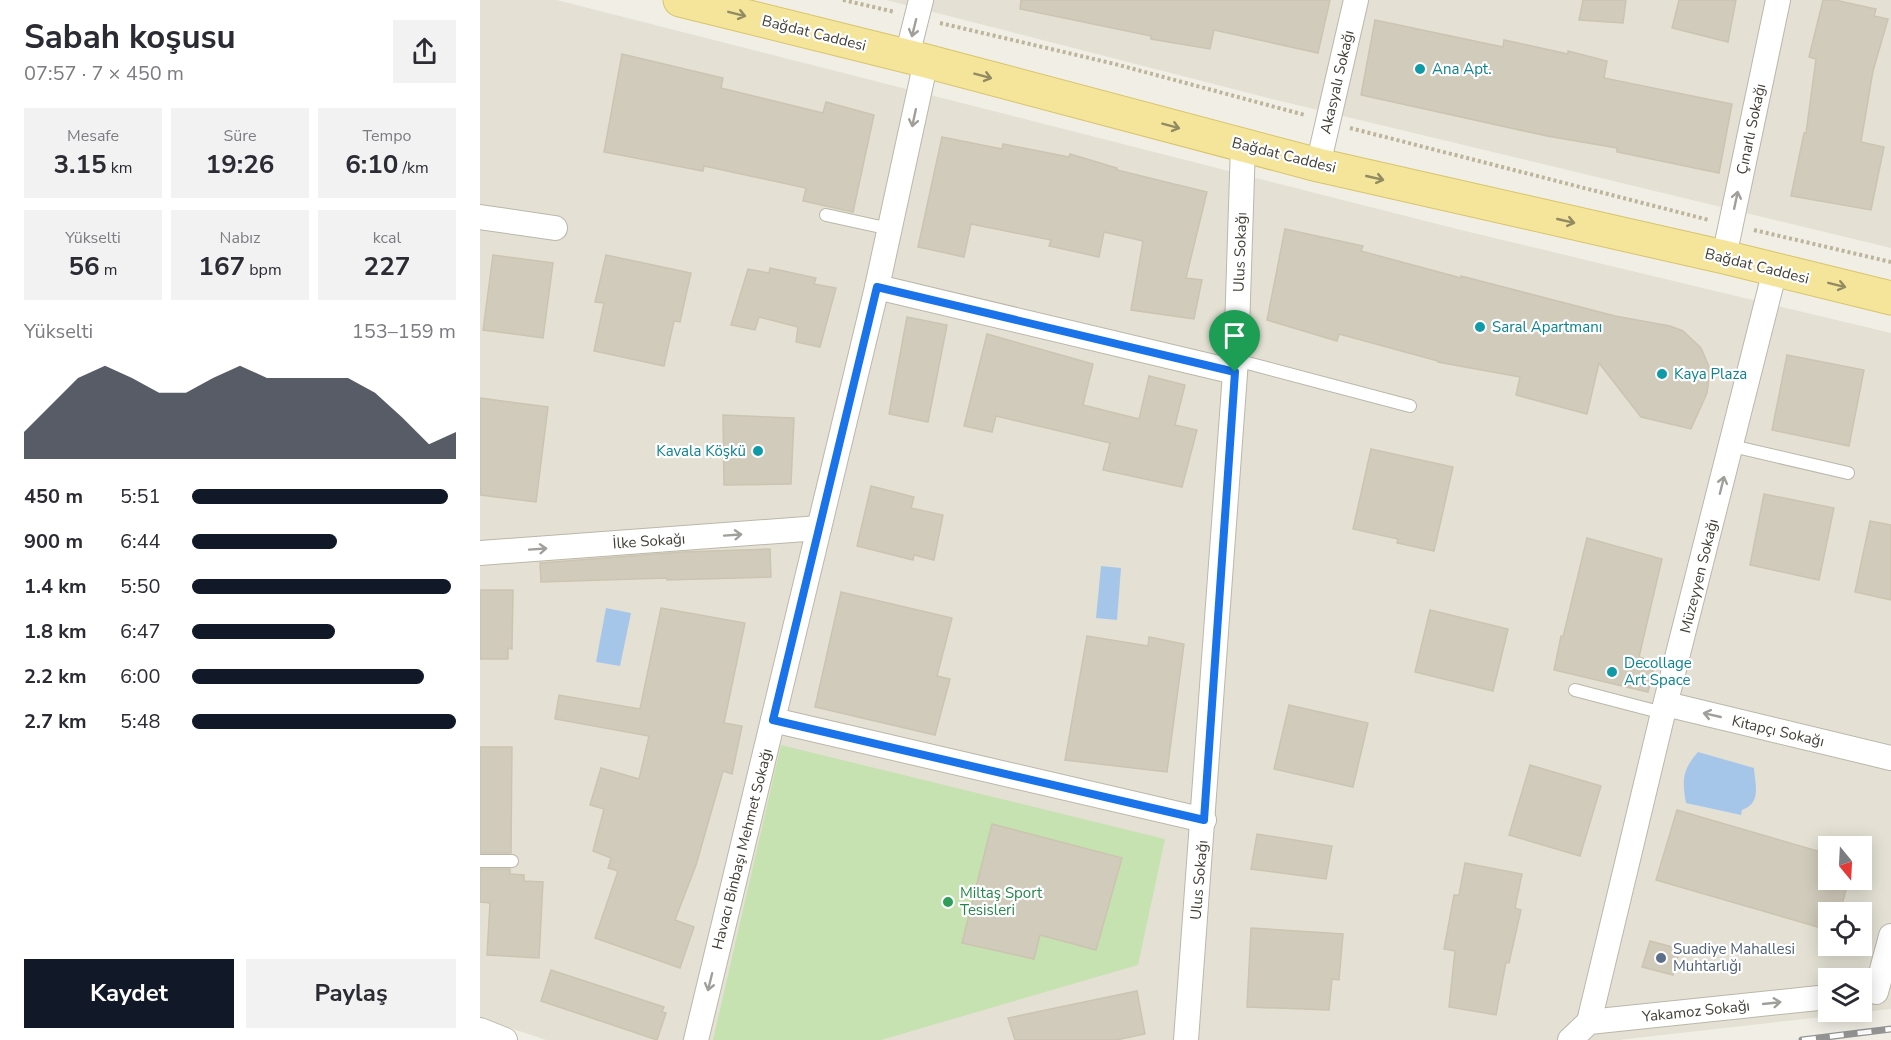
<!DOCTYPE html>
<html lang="tr">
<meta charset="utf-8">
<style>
body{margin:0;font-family:"Nunito Sans",sans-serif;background:#f2f2f3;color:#2b2b33;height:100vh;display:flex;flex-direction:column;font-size:22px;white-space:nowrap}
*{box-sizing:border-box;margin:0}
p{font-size:20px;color:#7c7c81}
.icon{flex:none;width:33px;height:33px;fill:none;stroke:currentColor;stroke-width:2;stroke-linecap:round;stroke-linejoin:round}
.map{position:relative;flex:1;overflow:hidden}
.drawer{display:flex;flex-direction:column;background:#fff;width:480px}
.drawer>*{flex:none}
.needle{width:39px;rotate:162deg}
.tools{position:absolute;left:1338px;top:836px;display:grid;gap:12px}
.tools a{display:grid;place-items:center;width:54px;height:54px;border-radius:0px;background:#fff;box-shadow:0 3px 15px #0003;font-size:30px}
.pin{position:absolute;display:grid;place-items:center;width:51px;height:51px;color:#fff;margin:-62px -26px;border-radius:50% 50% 50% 0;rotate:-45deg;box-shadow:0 0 6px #0007}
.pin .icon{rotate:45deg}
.round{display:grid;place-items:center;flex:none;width:63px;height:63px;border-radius:0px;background:#f2f2f3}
.overview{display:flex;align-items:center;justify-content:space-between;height:102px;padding:0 24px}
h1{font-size:33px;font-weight:700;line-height:45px}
.figures{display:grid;grid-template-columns:repeat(3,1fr);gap:9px;height:102px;padding:6px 24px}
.figures div{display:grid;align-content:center;border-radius:0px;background:#f2f2f3;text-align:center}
.figures b{font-size:26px;font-weight:700}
.figures small{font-size:16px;font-weight:400}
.figures p{font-size:16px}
.chart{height:168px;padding:12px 24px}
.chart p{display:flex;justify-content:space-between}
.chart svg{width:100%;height:108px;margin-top:6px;fill:#111827;opacity:.7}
.primary-button{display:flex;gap:12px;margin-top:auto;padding:12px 24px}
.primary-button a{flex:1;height:69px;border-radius:0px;background:#111827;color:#fff;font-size:24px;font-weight:700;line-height:69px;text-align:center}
.primary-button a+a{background:#f2f2f3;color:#2b2b33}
ul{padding:0 24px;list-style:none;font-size:20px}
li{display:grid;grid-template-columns:96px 72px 1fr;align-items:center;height:45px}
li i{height:15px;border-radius:8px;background:#111827}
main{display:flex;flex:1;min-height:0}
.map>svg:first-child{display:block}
</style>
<main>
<section class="drawer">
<div class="overview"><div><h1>Sabah koşusu</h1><p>07:57 · 7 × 450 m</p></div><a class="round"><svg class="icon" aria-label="share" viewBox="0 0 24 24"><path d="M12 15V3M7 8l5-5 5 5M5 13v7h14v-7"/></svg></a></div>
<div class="figures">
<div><p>Mesafe</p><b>3.15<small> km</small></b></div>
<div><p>Süre</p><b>19:26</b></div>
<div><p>Tempo</p><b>6:10<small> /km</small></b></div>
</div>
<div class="figures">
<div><p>Yükselti</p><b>56<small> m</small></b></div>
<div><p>Nabız</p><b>167<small> bpm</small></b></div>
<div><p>kcal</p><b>227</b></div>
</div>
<div class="chart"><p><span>Yükselti</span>153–159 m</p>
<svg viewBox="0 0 160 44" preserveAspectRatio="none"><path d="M0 44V33L10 22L20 11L30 6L40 11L50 17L60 17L70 11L80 6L90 11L100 11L110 11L120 11L130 17L140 27L150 38L160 33V44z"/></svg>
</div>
<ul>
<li><b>450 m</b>5:51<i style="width:97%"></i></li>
<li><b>900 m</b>6:44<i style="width:55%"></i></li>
<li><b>1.4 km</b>5:50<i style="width:98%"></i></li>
<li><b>1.8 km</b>6:47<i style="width:54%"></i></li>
<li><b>2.2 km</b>6:00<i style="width:88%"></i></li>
<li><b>2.7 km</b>5:48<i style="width:100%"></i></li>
</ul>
<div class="primary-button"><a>Kaydet</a><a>Paylaş</a></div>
</section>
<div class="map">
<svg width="1411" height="1040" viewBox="0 0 1411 1040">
<rect width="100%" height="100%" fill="#f1efe5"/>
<!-- residential -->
<g fill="#e4e1d4" fill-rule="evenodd">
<path d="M 0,0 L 77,0 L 981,230 L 1411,333 L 1411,1009 L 1139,1040 L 66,1040 L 0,1018 ZM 1348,846 L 1382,846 L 1382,879 L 1348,879 ZM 1348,912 L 1382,912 L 1382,945 L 1348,945 ZM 1348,978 L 1382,978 L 1382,1011 L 1348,1011 Z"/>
<polygon points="406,0 1411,0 1411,248 784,97"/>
</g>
<!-- green -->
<polygon fill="#c6e2b1" points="301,745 685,839 658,965 401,1040 233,1040"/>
<!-- water -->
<g fill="#a6c6e9">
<polygon points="621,566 641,568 637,620 616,618"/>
<polygon points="126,608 151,613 140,666 116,662"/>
<path d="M 1218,752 L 1274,768 C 1275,784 1282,803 1262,810 L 1261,815 L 1206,803 C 1202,781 1202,770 1218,752 Z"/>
</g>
<!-- building -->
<g fill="#d1cbbc" stroke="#cbc4b0" stroke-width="1.5">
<polygon points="541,0 850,0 838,53 734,30 730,49 671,39 671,36 540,9"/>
<polygon points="1103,0 1146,0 1143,23 1099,20"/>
<polygon points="1199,0 1256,0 1248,42 1192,28"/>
<polygon points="1343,0 1355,0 1396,9 1394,16 1408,19 1393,71 1381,142 1404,147 1391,210 1311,196 1324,133 1326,133 1336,59 1329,57"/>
<polygon points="895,20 1023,47 1024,40 1088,54 1088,51 1127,61 1124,78 1252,104 1239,173 1137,152 1137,148 1067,136 881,95"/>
<polygon points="142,54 243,78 241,88 343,113 346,102 394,115 373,212 323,201 326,188 224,166 223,171 124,152"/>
<polygon points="462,137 522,149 523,144 589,157 590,154 637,168 637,170 727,192 706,278 722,280 714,319 651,310 663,241 624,232 619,257 569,246 571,240 491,224 484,257 438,247"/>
<polygon points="805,229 883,246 881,251 981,278 981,276 1135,316 1190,326 1203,331 1221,348 1230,369 1227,393 1211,429 1161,417 1119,363 1107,414 1036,395 1040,377 958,362 958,361 859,334 857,341 787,320"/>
<polygon points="13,255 73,263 63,338 3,330"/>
<polygon points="126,255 211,273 200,322 194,321 184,366 114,351 124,303 115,302"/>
<polygon points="290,268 336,278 334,284 356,288 340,347 316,342 318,327 279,317 275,330 251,325 268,269 289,273"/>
<polygon points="427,317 467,325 448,422 409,414"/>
<polygon points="507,334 613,364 603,405 659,419 669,376 705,385 695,425 717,430 702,487 623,470 630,443 516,416 512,432 484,426"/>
<polygon points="1307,355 1384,370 1369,446 1292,430"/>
<polygon points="0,398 68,407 56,502 0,495"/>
<polygon points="243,415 314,418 311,484 244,485"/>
<polygon points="891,449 973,467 954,551 917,543 918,539 873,529"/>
<polygon points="391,486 434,497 431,508 463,515 454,560 434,555 433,560 377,546"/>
<polygon points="1284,494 1354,508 1339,580 1270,565"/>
<polygon points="1390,521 1411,525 1411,600 1375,592"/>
<polygon points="1107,538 1182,559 1159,657 1175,662 1168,692 1074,670 1081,636 1083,637"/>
<polygon points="290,549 291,577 187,580 187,578 61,582 60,563 202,552"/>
<polygon points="0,590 33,590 32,649 28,648 28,659 0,659"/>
<polygon points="361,592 472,618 457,676 470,679 455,735 335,707"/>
<polygon points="181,608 265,623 244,723 262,726 252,774 243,771 216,865 195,920 214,927 200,968 115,938 138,871 128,868 131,858 113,851 124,809 110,805 121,768 159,779 169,736 75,719 79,695 160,709"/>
<polygon points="950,610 1028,629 1013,691 935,672"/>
<polygon points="607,636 668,646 669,637 704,644 687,772 585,760"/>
<polygon points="809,705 888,723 873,787 794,769"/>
<polygon points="0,747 32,747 31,853 0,853"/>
<polygon points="1050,765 1121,786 1100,856 1029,835"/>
<polygon points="1197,810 1348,854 1348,879 1369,879 1360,912 1348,912 1348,930 1176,880"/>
<polygon points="512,824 642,858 616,950 560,935 554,959 482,943"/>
<polygon points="777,834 852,846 846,879 771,869"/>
<polygon points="985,863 1042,874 1035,908 1041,910 1029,963 1026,962 1016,1015 969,1007 975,951 964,949 974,895 979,895"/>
<polygon points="0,869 30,869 30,874 44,875 44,881 63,882 59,958 7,955 10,903 0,902"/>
<polygon points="771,928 863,934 859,980 852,979 849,1010 767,1007"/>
<polygon points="1170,941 1200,949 1193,975 1162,967"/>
<polygon points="71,970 184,1007 182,1012 186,1013 177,1040 61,1001"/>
<polygon points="657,991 665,1034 636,1040 535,1040 528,1018"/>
</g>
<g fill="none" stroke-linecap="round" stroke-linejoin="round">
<defs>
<g id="lane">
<polyline points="346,215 410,229"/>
<polyline points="756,360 930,406"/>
<polyline points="1252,446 1368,473"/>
<polyline points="1095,690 1183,713"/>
<polyline points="0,861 32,861"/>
</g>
<g id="street">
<polyline points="427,56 441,0"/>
<polyline points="838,165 876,0"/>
<polyline points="0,217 75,228"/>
<polyline points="1244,257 1298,0"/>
<polyline points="397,287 755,372"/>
<polyline points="0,553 339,528"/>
<polyline points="1186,704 1411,758"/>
<polyline points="293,720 724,820"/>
<polyline points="1396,992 1411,936"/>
<polyline points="1109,1022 1183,713 1295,270"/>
<polyline points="0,1030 25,1040"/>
<polyline points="216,1040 397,287 446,61"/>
<polyline points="706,1040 756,360 763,145"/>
<polyline points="1090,1040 1109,1022 1348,997"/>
</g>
<polyline id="primary" points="200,0 446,61 838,165 1244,257 1411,298"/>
</defs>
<!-- lane casing -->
<use href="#lane" stroke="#bbb7a9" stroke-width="14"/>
<!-- street casing -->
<use href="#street" stroke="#bbb7a9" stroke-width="26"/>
<!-- primary casing -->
<use href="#primary" stroke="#d8c46c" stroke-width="35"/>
<!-- path -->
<g stroke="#bcb49b" stroke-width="4" stroke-dasharray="3 3" stroke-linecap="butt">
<polyline points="363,0 415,12"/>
<polyline points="460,23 635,64 825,115"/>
<polyline points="870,128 1229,220"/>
<polyline points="1274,230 1411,262"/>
</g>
<!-- lane -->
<use href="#lane" stroke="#fff" stroke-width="12"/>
<!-- street -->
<use href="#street" stroke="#fff" stroke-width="24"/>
<!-- primary -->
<use href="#primary" stroke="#f4e59a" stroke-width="33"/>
<defs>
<polyline id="rail" points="1322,1040 1411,1029"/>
</defs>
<!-- rail casing -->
<use href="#rail" stroke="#949494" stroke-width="7"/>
<!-- rail -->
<use href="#rail" stroke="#fff" stroke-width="4.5" stroke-dasharray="14" stroke-linecap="butt"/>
</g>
<!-- one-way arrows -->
<defs><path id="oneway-shaft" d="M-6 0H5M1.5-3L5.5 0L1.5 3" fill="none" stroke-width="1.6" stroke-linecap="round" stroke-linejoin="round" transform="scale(1.5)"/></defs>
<g stroke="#928a62">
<use href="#oneway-shaft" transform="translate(257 14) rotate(14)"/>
<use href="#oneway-shaft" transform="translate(503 76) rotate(15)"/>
<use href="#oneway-shaft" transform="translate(691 126) rotate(15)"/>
<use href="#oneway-shaft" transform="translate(895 178) rotate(13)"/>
<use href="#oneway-shaft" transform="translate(1086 221) rotate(13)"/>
<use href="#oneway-shaft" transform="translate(1357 285) rotate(14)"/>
</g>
<g stroke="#a09f9a">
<use href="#oneway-shaft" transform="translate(434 28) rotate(104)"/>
<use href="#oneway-shaft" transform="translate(434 118) rotate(102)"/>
<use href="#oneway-shaft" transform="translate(1256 200) rotate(-78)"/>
<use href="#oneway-shaft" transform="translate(1242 485) rotate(-76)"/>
<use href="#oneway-shaft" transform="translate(253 535) rotate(-4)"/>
<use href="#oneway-shaft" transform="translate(58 549) rotate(-4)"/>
<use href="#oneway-shaft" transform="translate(1232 715) rotate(-167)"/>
<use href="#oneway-shaft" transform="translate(230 982) rotate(104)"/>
<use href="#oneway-shaft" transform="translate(1292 1003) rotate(-6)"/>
</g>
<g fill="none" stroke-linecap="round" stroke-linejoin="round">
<defs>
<polygon id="route" points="397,287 755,372 724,820 293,720"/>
</defs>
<!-- route casing -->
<use href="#route" stroke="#fff" stroke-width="12"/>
<!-- route -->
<use href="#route" stroke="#1a73e8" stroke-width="8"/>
</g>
<!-- markers -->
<g fill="#0f9aa8" stroke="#fff" stroke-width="2">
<circle cx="940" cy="69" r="6"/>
<circle cx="1000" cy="327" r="6"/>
<circle cx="1182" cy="374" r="6"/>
<circle cx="278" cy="451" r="6"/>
<circle cx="1132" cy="672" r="6"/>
</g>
<circle fill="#2e9e5b" stroke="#fff" stroke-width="2" cx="468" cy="902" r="6"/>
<circle fill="#5c6f8a" stroke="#fff" stroke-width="2" cx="1181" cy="958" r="6"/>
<g text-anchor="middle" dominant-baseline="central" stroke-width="4.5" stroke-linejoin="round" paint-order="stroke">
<!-- street labels -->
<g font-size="15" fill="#423f35" stroke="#fff">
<text transform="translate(334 33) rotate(14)">Bağdat Caddesi</text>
<text transform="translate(857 82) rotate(-77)">Akasyalı Sokağı</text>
<text transform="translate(1271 129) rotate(-78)">Çınarlı Sokağı</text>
<text transform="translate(804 155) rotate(14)">Bağdat Caddesi</text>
<text transform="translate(760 252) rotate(-88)">Ulus Sokağı</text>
<text transform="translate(1277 266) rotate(14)">Bağdat Caddesi</text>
<text transform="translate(169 541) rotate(-4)">İlke Sokağı</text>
<text transform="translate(1219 576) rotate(-76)">Müzeyyen Sokağı</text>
<text transform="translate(1298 731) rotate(13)">Kitapçı Sokağı</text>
<text transform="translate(262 849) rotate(-76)">Havacı Binbaşı Mehmet Sokağı</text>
<text transform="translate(719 880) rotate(-85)">Ulus Sokağı</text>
<text transform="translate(1216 1011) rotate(-6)">Yakamoz Sokağı</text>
</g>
<!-- culture labels -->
<g font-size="15" fill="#0d838f" stroke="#fff" text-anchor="start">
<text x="952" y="69">Ana Apt.</text>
<text x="1012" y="327">Saral Apartmanı</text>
<text x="1194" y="374">Kaya Plaza</text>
<text x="266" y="451" text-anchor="end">Kavala Köşkü</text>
<text x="1144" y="663">Decollage<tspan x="1144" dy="17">Art Space</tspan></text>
</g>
<!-- leisure labels -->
<g font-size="15" fill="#27864d" stroke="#fff" text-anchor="start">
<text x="480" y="893">Miltaş Sport<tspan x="480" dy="17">Tesisleri</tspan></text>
</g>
<!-- service labels -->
<g font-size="15" fill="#4e5e75" stroke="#fff" text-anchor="start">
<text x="1193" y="949">Suadiye Mahallesi<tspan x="1193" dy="17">Muhtarlığı</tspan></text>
</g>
</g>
</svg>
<div class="tools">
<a><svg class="needle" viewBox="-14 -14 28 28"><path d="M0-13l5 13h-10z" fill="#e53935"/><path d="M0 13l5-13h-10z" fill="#7c7c81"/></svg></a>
<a><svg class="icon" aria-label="locate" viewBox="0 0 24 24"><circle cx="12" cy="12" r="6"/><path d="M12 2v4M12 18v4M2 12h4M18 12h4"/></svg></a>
<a><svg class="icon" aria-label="layers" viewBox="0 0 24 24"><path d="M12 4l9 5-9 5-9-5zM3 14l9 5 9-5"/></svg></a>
</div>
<div class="pin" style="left:755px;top:372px;background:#1e9e55"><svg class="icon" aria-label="arrive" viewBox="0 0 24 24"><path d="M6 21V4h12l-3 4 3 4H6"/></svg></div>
</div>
</main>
